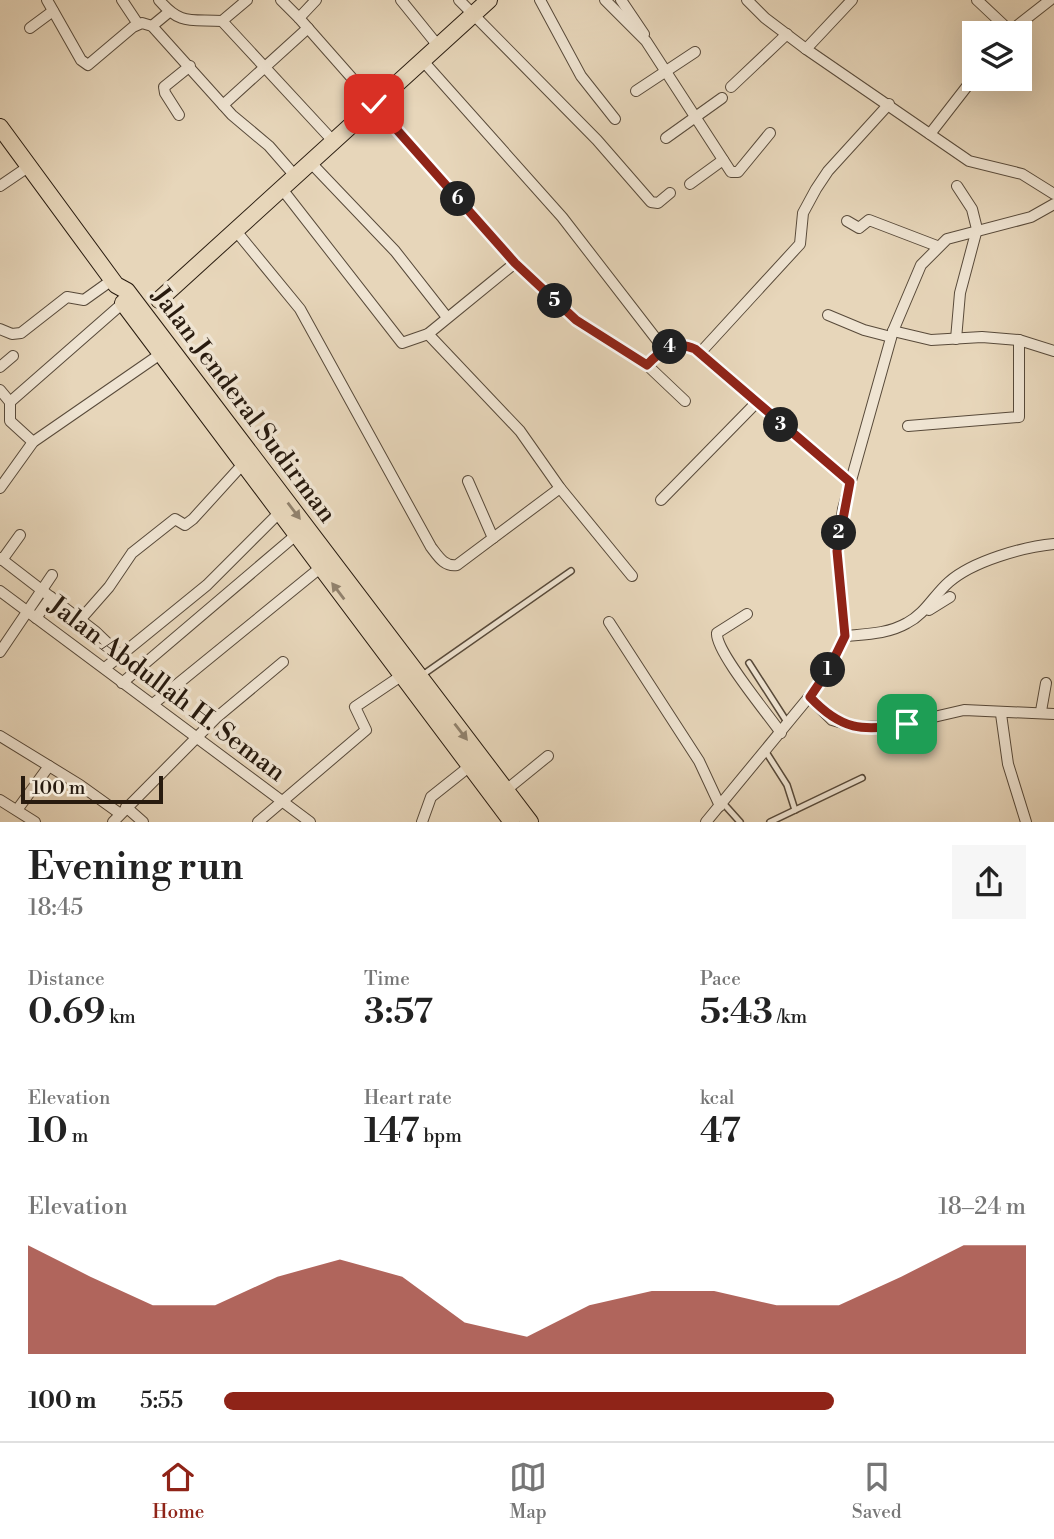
<!DOCTYPE html>
<meta charset="utf-8">
<style>
body{margin:0;font-family:"Libre Bodoni",serif;background:#f6f6f6;color:#222;height:100vh;display:flex;flex-direction:column;font-size:26px;white-space:nowrap}
*{box-sizing:border-box;margin:0}
p{font-size:23px;color:#767676}
.icon{flex:none;width:38px;height:38px;fill:none;stroke:currentColor;stroke-width:2;stroke-linecap:round;stroke-linejoin:round}
.map{position:relative;height:822px;overflow:hidden}
.details{display:flex;flex-direction:column;background:#fff;flex:1}
.details>*{flex:none}
.buttons{position:absolute;left:962px;top:21px;display:grid;gap:14px}
.buttons a{display:grid;place-items:center;width:70px;height:70px;border-radius:0px;background:#fff;box-shadow:0 7px 28px #0002;font-size:35px}
.scale{position:absolute;left:21px;bottom:18px;width:142px;box-sizing:border-box;padding-left:7px;border:4px solid #281b0f;border-top:0;font-size:19px;line-height:24px;white-space:nowrap;color:#281b0f;-webkit-text-stroke:5px #efe4d2;paint-order:stroke}
.pin{position:absolute;display:grid;place-items:center;width:60px;height:60px;color:#fff;margin:-30px;border-radius:14px;box-shadow:0 4px 10px #0006}
.km{position:absolute;width:35px;height:35px;margin:-18px;border-radius:50%;background:#222;color:#fff;font-size:19px;line-height:35px;text-align:center}
.round{display:grid;place-items:center;flex:none;width:74px;height:74px;border-radius:0px;background:#f6f6f6}
.overview{display:flex;align-items:center;justify-content:space-between;height:119px;padding:0 28px}
h1{font-size:38px;font-weight:600;line-height:52px}
.metrics{display:grid;grid-template-columns:repeat(3,1fr);gap:10px;height:119px;padding:7px 28px}
.metrics div{display:grid;align-content:center}
.metrics b{font-size:35px;font-weight:600}
.metrics small{font-size:19px;font-weight:400}
.metrics p{font-size:19px}
.chart{height:196px;padding:14px 28px}
.chart p{display:flex;justify-content:space-between}
.chart svg{width:100%;height:126px;margin-top:7px;fill:#8f2418;opacity:.7}
ul{padding:0 28px;list-style:none;font-size:23px}
li{display:grid;grid-template-columns:112px 84px 1fr;align-items:center;height:52px}
li i{height:18px;border-radius:9px;background:#8f2418}
.menu{display:flex;justify-content:space-around;align-items:center;height:98px;border-top:2px solid #e0e0e0;background:#fff;font-size:19px;color:#767676}
.menu a{display:grid;justify-items:center;gap:4px}
.menu .selected{color:#8f2418}
.map>svg:first-child{display:block}
</style>
<div class="map">
<svg width="1054" height="822" viewBox="0 0 1054 822">
<rect width="100%" height="100%" fill="#e7d6ba"/>
<filter id="stains"><feTurbulence type="fractalNoise" baseFrequency=".00286" numOctaves="4"/><feColorMatrix values="0 0 0 0 .2 0 0 0 0 .09 0 0 0 0 .02 0 0 0 .5 -.17"/></filter>
<radialGradient id="worn" r=".72"><stop offset=".6" stop-color="#630" stop-opacity="0"/><stop offset="1" stop-color="#630" stop-opacity=".3"/></radialGradient>
<g fill="none" stroke-linecap="round" stroke-linejoin="round">
<defs>
<g id="service">
<polyline points="749,663 787,722"/>
<polyline points="421,676 571,571"/>
<polyline points="766,752 787,785 795,810"/>
<polyline points="723,803 740,822"/>
<polyline points="770,822 862,778"/>
</g>
<g id="minor">
<polyline points="47,0 81,60 88,65 133,27 142,23 152,26 232,115 269,146 296,177"/>
<polyline points="122,0 138,24"/>
<path d="M 159,0 C 181,26 191,19 222,21 L 334,142"/>
<polyline points="281,0 299,18 316,0"/>
<polyline points="401,0 439,47"/>
<polyline points="459,0 597,140 651,202 658,203 670,193"/>
<polyline points="540,0 581,76 615,119"/>
<polyline points="605,0 646,41 731,172 738,172 770,133"/>
<polyline points="621,0 644,34"/>
<polyline points="747,0 765,18 806,49 969,161 1022,174 1054,194"/>
<polyline points="977,0 1010,31"/>
<polyline points="299,18 515,263 576,320 647,365 685,401"/>
<polyline points="222,21 247,0"/>
<polyline points="152,26 169,12"/>
<polyline points="30,28 53,11"/>
<polyline points="1008,33 1050,0"/>
<polyline points="806,49 852,0"/>
<polyline points="423,61 562,217 664,349"/>
<polyline points="731,87 787,34"/>
<polyline points="636,91 695,52"/>
<polyline points="223,105 308,28"/>
<polyline points="179,115 165,93 164,87 190,66"/>
<polyline points="930,134 975,76"/>
<polyline points="666,138 722,98"/>
<polyline points="312,164 395,251 446,316"/>
<polyline points="690,184 723,160"/>
<polyline points="0,186 28,167"/>
<polyline points="282,189 402,343 428,334 515,263"/>
<polyline points="847,221 859,228 869,220 937,246"/>
<path d="M 236,231 L 300,309 L 431,547 C 438,556 444,567 457,565 L 560,488"/>
<polyline points="828,315 864,330 891,337"/>
<polyline points="0,329 12,334 21,333 67,297 84,300 112,280"/>
<polyline points="893,331 931,340 982,337 1019,340 1054,351"/>
<polyline points="428,334 520,431 560,488 632,576"/>
<polyline points="956,339 960,293 977,229 972,209 957,186"/>
<polyline points="700,353 800,244 803,213 816,189 828,171 889,104"/>
<path d="M 647,365 C 661,350 675,340 695,349 L 850,482"/>
<polyline points="0,367 13,356"/>
<polyline points="0,390 10,402"/>
<polyline points="908,426 1019,417 1019,340"/>
<polyline points="33,442 10,421 10,402 123,303"/>
<polyline points="468,481 493,538"/>
<polyline points="0,488 33,442 159,355"/>
<polyline points="661,500 757,402"/>
<polyline points="0,558 96,632 119,654"/>
<polyline points="2,560 20,535"/>
<polyline points="0,591 310,822"/>
<polyline points="929,610 950,597"/>
<path d="M 747,614 L 717,633 C 715,651 768,714 781,733"/>
<polyline points="36,618 51,597"/>
<polyline points="80,620 109,587 132,553 175,519 185,525 193,519 243,464"/>
<polyline points="609,622 699,761 720,806"/>
<path d="M 845,636 C 866,634 888,634 907,623 C 925,614 934,595 949,582 C 973,561 1023,547 1054,544"/>
<polyline points="0,652 52,575"/>
<polyline points="105,668 207,585 279,513"/>
<polyline points="122,683 296,535"/>
<polyline points="809,697 832,720 857,727 895,726 964,710 1054,714"/>
<polyline points="153,704 320,568"/>
<polyline points="1041,711 1046,683"/>
<polyline points="1001,714 1008,764 1026,822"/>
<polyline points="0,736 80,785 119,813"/>
<polyline points="506,790 548,756"/>
<polyline points="0,800 35,822"/>
<polyline points="126,807 143,822"/>
<polyline points="17,810 49,766"/>
<polyline points="113,822 216,718 283,662"/>
<polyline points="258,822 366,730 355,707 401,676"/>
<polyline points="422,822 431,797 470,766"/>
<polyline points="706,822 809,697 829,669 845,636 837,551 843,509 893,331 921,265 947,239 1031,217 1054,204"/>
</g>
<g id="trunk">
<polyline points="0,127 116,285 127,291 530,822"/>
<polyline points="159,300 489,0"/>
<polyline points="123,303 512,822"/>
</g>
</defs>
<!-- service casing -->
<use href="#service" stroke="#584a3a" stroke-width="8"/>
<!-- minor casing -->
<use href="#minor" stroke="#584a3a" stroke-width="12"/>
<!-- trunk casing -->
<use href="#trunk" stroke="#281b0f" stroke-width="18"/>
<!-- service -->
<use href="#service" stroke="#efe4d2" stroke-width="5"/>
<!-- minor -->
<use href="#minor" stroke="#efe4d2" stroke-width="10"/>
<!-- trunk -->
<use href="#trunk" stroke="#e7d6ba" stroke-width="16"/>
</g>
<!-- one-way arrows -->
<defs><path id="oneway-solid" d="M-6-.8H1V-3.2L6.5 0L1 3.2V.8H-6Z" transform="scale(1.75)"/></defs>
<g fill="#91826d">
<use href="#oneway-solid" transform="translate(294 511) rotate(53)"/>
<use href="#oneway-solid" transform="translate(338 591) rotate(-127)"/>
<use href="#oneway-solid" transform="translate(461 732) rotate(52)"/>
</g>
<g fill="none" stroke-linecap="round" stroke-linejoin="round">
<defs>
<path id="route" d="M 374,104 L 515,263 L 576,320 L 647,365 C 661,350 675,340 695,349 L 850,482 L 837,551 L 845,636 L 829,669 L 810,697 C 841,730 862,732 907,724"/>
</defs>
<!-- route casing -->
<use href="#route" stroke="#fff" stroke-width="14"/>
<!-- route -->
<use href="#route" stroke="#8f2418" stroke-width="9"/>
</g>
<g text-anchor="middle" dominant-baseline="central" stroke-width="7" stroke-linejoin="round" paint-order="stroke">
<!-- street labels -->
<g font-size="26" fill="#281b0f" stroke="#efe4d2">
<text transform="translate(244 405) rotate(53)">Jalan Jenderal Sudirman</text>
<text transform="translate(167 689) rotate(37)">Jalan Abdullah H. Seman</text>
</g>
</g>
<rect width="100%" height="100%" filter="url(#stains)"/>
<rect width="100%" height="100%" fill="url(#worn)"/>
</svg>
<div class="buttons">
<a><svg class="icon" aria-label="layers" viewBox="0 0 24 24"><path d="M12 4l9 5-9 5-9-5zM3 14l9 5 9-5"/></svg></a>
</div>
<div class="scale">100 m</div>
<div class="pin" style="left:907px;top:724px;background:#1e9e55"><svg class="icon" aria-label="arrive" viewBox="0 0 24 24"><path d="M6 21V4h12l-3 4 3 4H6"/></svg></div>
<div class="pin" style="left:374px;top:104px;background:#d93025"><svg class="icon" aria-label="check" viewBox="0 0 24 24"><path d="M5 12l5 5 9-10"/></svg></div>
<b class="km" style="left:828px;top:670px">1</b>
<b class="km" style="left:839px;top:533px">2</b>
<b class="km" style="left:781px;top:425px">3</b>
<b class="km" style="left:670px;top:347px">4</b>
<b class="km" style="left:555px;top:301px">5</b>
<b class="km" style="left:458px;top:199px">6</b>
</div>
<section class="details">
<div class="overview"><div><h1>Evening run</h1><p>18:45</p></div><a class="round"><svg class="icon" aria-label="share" viewBox="0 0 24 24"><path d="M12 15V3M7 8l5-5 5 5M5 13v7h14v-7"/></svg></a></div>
<div class="metrics">
<div><p>Distance</p><b>0.69<small> km</small></b></div>
<div><p>Time</p><b>3:57</b></div>
<div><p>Pace</p><b>5:43<small> /km</small></b></div>
</div>
<div class="metrics">
<div><p>Elevation</p><b>10<small> m</small></b></div>
<div><p>Heart rate</p><b>147<small> bpm</small></b></div>
<div><p>kcal</p><b>47</b></div>
</div>
<div class="chart"><p><span>Elevation</span>18–24 m</p>
<svg viewBox="0 0 160 44" preserveAspectRatio="none"><path d="M0 44V6L10 17L20 27L30 27L40 17L50 11L60 17L70 33L80 38L90 27L100 22L110 22L120 27L130 27L140 17L150 6L160 6V44z"/></svg>
</div>
<ul>
<li><b>100 m</b>5:55<i style="width:76%"></i></li>
</ul>
</section>
<nav class="menu">
<a class="selected"><svg class="icon" aria-label="home" viewBox="0 0 24 24"><path d="M3 11l9-7 9 7M6 9v11h12V9"/></svg>Home</a>
<a><svg class="icon" aria-label="map" viewBox="0 0 24 24"><path d="M3 6l6-2 6 2 6-2v14l-6 2-6-2-6 2zM9 4v14M15 6v14"/></svg>Map</a>
<a><svg class="icon" aria-label="saved" viewBox="0 0 24 24"><path d="M7 4h10v16l-5-4-5 4z"/></svg>Saved</a>
</nav>
